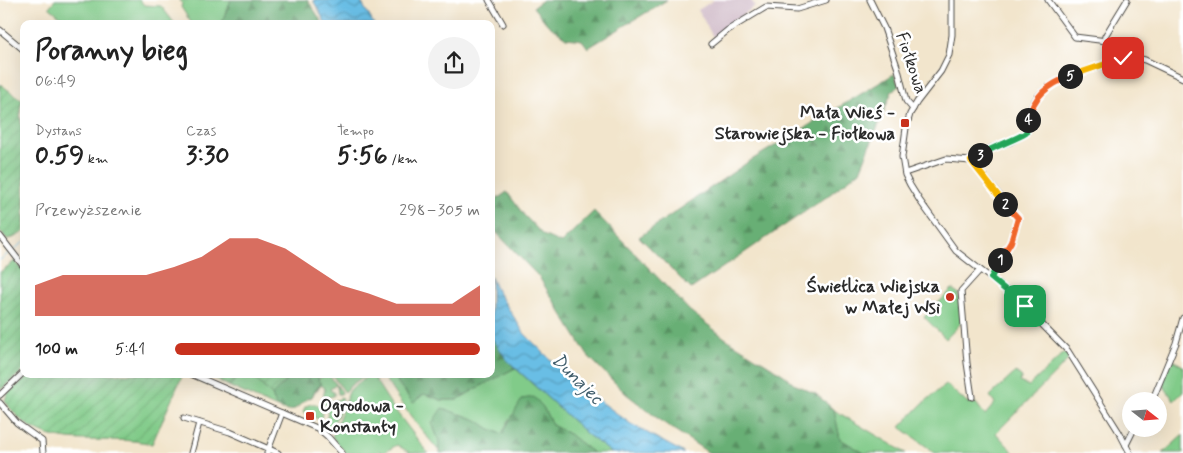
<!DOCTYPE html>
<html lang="pl">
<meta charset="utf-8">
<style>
body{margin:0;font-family:Mynerve,sans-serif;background:#f2f2f2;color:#222;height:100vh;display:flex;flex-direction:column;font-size:19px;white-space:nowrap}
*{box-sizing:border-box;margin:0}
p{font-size:16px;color:#767676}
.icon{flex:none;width:28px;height:28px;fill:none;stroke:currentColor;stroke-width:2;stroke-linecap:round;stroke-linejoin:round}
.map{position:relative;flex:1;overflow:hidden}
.details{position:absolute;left:20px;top:20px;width:475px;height:358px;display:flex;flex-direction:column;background:#fff;border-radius:10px;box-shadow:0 5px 20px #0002}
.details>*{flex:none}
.needle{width:32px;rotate:107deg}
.tools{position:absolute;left:1122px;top:392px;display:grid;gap:10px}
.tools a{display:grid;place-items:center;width:45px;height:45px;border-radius:50%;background:#fff;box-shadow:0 5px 20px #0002;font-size:25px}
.pin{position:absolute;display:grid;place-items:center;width:42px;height:42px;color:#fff;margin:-21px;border-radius:10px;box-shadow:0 2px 8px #0006}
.km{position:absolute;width:25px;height:25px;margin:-12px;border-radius:50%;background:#222;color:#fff;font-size:14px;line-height:25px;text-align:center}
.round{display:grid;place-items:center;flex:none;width:52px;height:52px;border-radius:26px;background:#f2f2f2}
.headline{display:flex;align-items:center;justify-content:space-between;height:85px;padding:0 15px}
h1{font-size:28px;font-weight:800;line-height:38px}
.metrics{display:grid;grid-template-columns:repeat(3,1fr);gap:8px;height:85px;padding:5px 15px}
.metrics div{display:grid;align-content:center}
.metrics b{font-size:25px;font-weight:800}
.metrics small{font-size:14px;font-weight:400}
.metrics p{font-size:14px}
.chart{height:140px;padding:10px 15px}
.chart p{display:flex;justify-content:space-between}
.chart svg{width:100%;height:90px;margin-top:5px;fill:#c8321e;opacity:.7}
ul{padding:0 15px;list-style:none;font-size:16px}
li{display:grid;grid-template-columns:80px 60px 1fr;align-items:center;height:38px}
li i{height:12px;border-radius:6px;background:#c8321e}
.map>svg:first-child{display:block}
</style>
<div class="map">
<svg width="1183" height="453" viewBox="0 0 1183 453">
<defs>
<pattern id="forest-firs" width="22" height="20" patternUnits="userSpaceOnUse" patternTransform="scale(1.25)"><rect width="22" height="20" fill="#68af75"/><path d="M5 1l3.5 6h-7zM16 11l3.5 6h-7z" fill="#568f60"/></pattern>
<pattern id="garden-furrows" width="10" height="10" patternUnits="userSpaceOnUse" patternTransform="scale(1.25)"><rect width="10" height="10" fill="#81cb89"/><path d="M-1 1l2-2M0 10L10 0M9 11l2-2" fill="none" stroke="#70ae76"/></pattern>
<pattern id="water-waves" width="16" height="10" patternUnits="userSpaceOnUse" patternTransform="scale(1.25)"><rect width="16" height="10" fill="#69bee5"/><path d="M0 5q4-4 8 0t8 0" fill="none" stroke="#579bba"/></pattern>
</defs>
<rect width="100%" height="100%" fill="#fff"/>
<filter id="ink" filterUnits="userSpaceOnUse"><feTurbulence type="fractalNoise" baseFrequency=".02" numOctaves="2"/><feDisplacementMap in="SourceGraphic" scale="10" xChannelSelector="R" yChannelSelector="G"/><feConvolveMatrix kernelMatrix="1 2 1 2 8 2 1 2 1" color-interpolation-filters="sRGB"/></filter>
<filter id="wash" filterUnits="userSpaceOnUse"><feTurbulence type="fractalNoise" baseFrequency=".0096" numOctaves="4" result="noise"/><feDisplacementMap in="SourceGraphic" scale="20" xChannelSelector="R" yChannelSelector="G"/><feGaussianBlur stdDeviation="1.12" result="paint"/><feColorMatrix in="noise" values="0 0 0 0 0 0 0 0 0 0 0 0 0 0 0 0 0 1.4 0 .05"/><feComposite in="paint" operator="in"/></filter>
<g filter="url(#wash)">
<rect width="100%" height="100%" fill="#f2e5cc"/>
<!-- industrial -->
<polygon fill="#d1bdca" points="714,0 751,0 755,6 713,37 698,10"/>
<!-- grass -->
<g fill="#81cb89" stroke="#567b5a">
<polygon points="55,0 140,0 144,5 161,6 175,24 69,24 49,7"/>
<polygon points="180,0 231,0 221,24 192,24 181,7 182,4"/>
<polygon points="952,289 958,293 962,322 946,339 924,317"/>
<polygon points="1065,352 1070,358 996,433 1014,453 935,453 900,427 921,405 946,384 967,403 976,403 985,415 995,403 990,396 1016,372 1022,377 1019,382 1029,386"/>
<polygon points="1171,359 1183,366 1183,392 1174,401 1161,382"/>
<path d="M 515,368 L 588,435 L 612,453 L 593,453 L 569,434 L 552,425 L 543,407 L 509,420 L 502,434 L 490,429 L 476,420 L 461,414 L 432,423 L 439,441 L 439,451 C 418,426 398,401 382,374 L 396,374 L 398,383 L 441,400 L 457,400 L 477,388 Z"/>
<polygon points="242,374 254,378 272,395 277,408 229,386"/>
<polygon points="325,374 328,374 342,392 341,394 338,394 337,387 335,385 330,388 331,391 334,392 334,396 323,398 325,389 322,385 316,391 321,384 318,380"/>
<polygon points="331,374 367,374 351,385 345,392"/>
<polygon points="369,375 372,375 392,406 428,453 410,453 397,445 383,453 379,451 377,453 346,453 332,437 349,392 352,388"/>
<path d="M 340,397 L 343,398 L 337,417 L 327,434 C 322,421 333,415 323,402 L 324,400 L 329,402 L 340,399 Z"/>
<polygon points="310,404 316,404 321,408 322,415 320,420 303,412 305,407"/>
<polygon points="834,410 906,453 864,453 840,439"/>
<polygon points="1183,435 1183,453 1163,453"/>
</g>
<!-- forest -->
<g fill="url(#forest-firs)" stroke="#4a6d50">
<polygon points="231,0 308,0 323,24 221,24"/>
<polygon points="543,0 667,0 588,48 582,40 566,38 548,25 533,7"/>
<polygon points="894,74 899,86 892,91 860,171 825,198 691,289 639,237 748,162"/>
<polygon points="507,192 524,215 543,235 561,243 594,211 690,311 725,338 784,375 796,385 816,394 834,410 840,439 864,453 709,453 661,421 625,393 588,356 539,277 493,229 491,203"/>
<polygon points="491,337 507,360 515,368 477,388 457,400 441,400 424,394 413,403 398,383 396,374 491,374"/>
<path d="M 292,374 L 320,374 L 318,380 L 321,384 L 316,389 L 312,397 C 302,399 298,411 288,411 C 284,411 280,408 277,408 L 272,395 Z"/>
<polygon points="534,397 543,407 552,425 569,434 593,453 440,453 439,451 439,441 432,423 442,408 477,420 490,429 502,434 522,399"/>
</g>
<!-- garden -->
<g fill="url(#garden-furrows)" stroke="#567b5a">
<polygon points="0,84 22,100 20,110 24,165 24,232 13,238 7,239 0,231"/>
<polygon points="15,261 24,272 24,370 0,390 0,272"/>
<path d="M 32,374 L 183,374 L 152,444 C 106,433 57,453 19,418 C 14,412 8,407 5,400 L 7,394 Z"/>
<polygon points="206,374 242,374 229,386"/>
<polygon points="244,374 292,374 272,395 254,378"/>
</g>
<!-- water -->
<g fill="url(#water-waves)" stroke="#4a7488">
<polygon points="313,0 360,0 374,24 326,24"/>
<polygon points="491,277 496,289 524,333 568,377 631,424 684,453 612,453 588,435 507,360 491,337"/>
</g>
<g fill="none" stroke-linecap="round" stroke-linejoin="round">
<!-- stream -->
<g stroke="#69bee5" stroke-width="1">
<polyline points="12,251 24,242"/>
<polyline points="0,260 9,253"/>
</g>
</g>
</g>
<g filter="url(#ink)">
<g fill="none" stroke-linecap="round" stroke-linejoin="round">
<defs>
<g id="minor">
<polyline points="489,0 503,24"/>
<polyline points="870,0 884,28 898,69 906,101 913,109"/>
<polyline points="952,0 952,35 949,55 941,71 917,102 910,114 906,128 902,157 905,175 910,185 920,201 956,251 1015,297 1068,351 1119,432 1130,453"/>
<polyline points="1048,0 1075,37 1107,41 1121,50 1125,55 1145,60 1183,78"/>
<polyline points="0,30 24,50"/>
<polyline points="1104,41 1105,36 1127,0"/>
<polyline points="711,44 728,30 766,7 797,9 826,0"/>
<polyline points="971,161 1018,218 1011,242 997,265 991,278"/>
<path d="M 905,173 L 946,159 L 971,161 L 991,148 L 1010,142 L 1026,133 C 1027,124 1028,114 1032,106 C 1042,82 1082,71 1105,65 C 1112,63 1121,61 1125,55"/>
<polyline points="0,236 24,267"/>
<polyline points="191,374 319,429 328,437 342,453"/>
<polyline points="0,395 24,372"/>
<polyline points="972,397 967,363 961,291 980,270"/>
<polyline points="1152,401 1176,343 1183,318"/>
<polyline points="0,403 17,423 42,441 43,453"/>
<polyline points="184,418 230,432 278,453"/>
<polyline points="1126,445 1134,429"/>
<polyline points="191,453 199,423"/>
<polyline points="267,453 282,413"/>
</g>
</defs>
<!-- minor casing -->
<use href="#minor" stroke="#494743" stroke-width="7"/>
<!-- minor -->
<use href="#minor" stroke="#fff" stroke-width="5"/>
</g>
</g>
<g fill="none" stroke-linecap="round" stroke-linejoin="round" filter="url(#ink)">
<defs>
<polyline id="split-1" points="1000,260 991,278 1025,306"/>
<polyline id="split-2" points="1000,260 1011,242 1018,218 1005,204"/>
<polyline id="split-3" points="980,155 971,161 1005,204"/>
<path id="split-4" d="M 980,155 C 994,146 1011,142 1026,133 L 1028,120"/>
<path id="split-5" d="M 1028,120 C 1033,96 1048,85 1070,76"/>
<polyline id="split-6" points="1070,76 1123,58"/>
</defs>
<!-- split-1 casing -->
<use href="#split-1" stroke="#fff" stroke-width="10"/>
<!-- split-2 casing -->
<use href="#split-2" stroke="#fff" stroke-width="10"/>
<!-- split-3 casing -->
<use href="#split-3" stroke="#fff" stroke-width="10"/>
<!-- split-4 casing -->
<use href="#split-4" stroke="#fff" stroke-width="10"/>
<!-- split-5 casing -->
<use href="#split-5" stroke="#fff" stroke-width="10"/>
<!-- split-6 casing -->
<use href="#split-6" stroke="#fff" stroke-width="10"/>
<!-- split-1 -->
<use href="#split-1" stroke="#22a559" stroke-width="6"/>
<!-- split-2 -->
<use href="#split-2" stroke="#f0652b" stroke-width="6"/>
<!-- split-3 -->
<use href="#split-3" stroke="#f5b400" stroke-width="6"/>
<!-- split-4 -->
<use href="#split-4" stroke="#22a559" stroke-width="6"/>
<!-- split-5 -->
<use href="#split-5" stroke="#f0652b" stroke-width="6"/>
<!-- split-6 -->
<use href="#split-6" stroke="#f5b400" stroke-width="6"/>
</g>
<!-- markers -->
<g fill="#c8321e" stroke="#fff" stroke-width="2">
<rect x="900" y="118" width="10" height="10" rx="2.5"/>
<circle cx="950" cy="297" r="5"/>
<rect x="305" y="411" width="10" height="10" rx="2.5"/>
</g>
<g text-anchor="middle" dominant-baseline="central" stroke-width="5" stroke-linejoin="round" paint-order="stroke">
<!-- street labels -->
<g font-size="18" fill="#2b2b2b" stroke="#fff">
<text transform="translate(911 63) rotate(71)">Fiołkowa</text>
</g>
<!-- poi labels -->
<g font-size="18" font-weight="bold" fill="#2b2b2b" stroke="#fff" text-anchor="end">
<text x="895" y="113">Mała Wieś -<tspan x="895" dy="21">Starowiejska - Fiołkowa</tspan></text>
<text x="940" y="287">Świetlica Wiejska<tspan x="940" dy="21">w Małej Wsi</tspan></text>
<text x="320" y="406" text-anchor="start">Ogrodowa -<tspan x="320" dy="21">Konstanty</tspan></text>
</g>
<!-- water labels -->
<g font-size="19" font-style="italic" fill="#415e6c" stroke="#fff">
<text transform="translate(577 379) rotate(45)">Dunajec</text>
</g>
</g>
</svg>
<div class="tools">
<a><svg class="needle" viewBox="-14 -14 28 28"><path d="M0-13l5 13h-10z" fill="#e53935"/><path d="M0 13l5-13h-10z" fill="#767676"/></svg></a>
</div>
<div class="pin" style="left:1025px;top:306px;background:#1e9e55"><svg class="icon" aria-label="arrive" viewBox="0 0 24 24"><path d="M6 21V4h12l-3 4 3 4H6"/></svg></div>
<div class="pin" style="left:1123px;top:58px;background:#d93025"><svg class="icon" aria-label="check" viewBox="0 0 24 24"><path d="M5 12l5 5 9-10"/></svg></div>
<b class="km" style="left:1000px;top:260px">1</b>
<b class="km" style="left:1005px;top:204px">2</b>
<b class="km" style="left:980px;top:155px">3</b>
<b class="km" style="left:1028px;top:120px">4</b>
<b class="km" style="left:1070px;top:76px">5</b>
<section class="details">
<div class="headline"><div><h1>Poranny bieg</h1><p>06:49</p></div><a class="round"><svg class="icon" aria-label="share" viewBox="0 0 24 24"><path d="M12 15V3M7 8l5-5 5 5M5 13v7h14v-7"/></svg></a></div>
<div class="metrics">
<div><p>Dystans</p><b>0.59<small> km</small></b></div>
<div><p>Czas</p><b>3:30</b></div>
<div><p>Tempo</p><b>5:56<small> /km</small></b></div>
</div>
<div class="chart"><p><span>Przewyższenie</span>298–305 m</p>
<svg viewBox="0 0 160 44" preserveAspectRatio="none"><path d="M0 44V29L10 24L20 24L30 24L40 24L50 20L60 15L70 6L80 6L90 11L100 20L110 29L120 33L130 38L140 38L150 38L160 29V44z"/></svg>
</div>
<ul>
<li><b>100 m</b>5:41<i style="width:100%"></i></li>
</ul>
</section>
</div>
